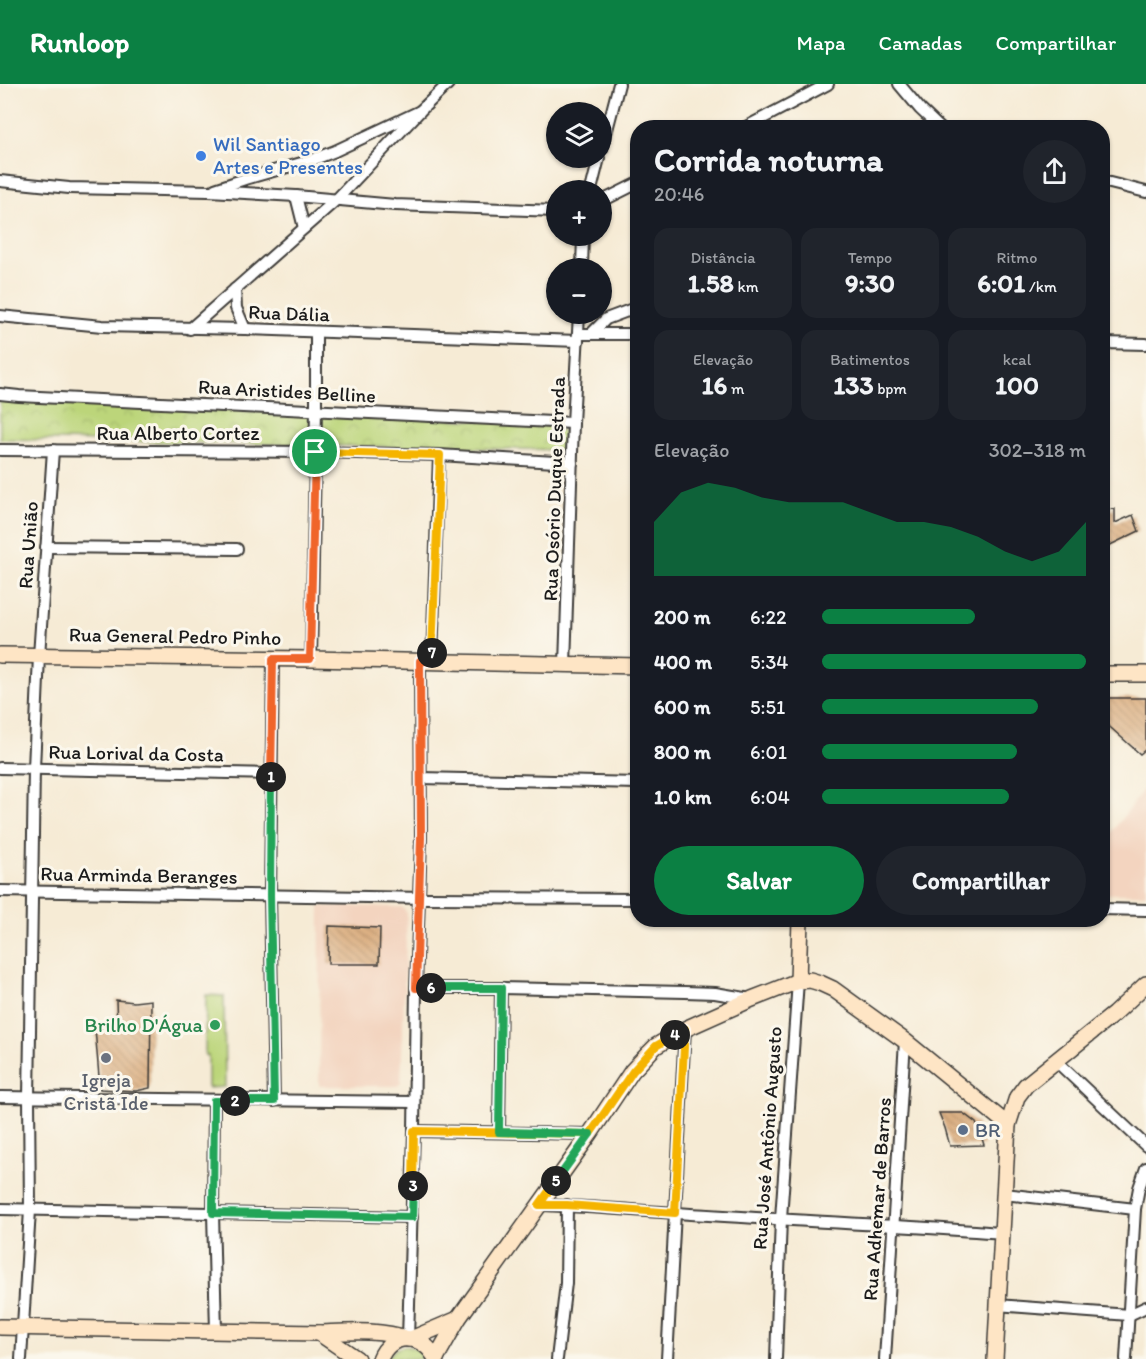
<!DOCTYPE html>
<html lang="pt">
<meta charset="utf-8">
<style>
body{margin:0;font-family:Itim,sans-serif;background:#20242c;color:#f1f3f6;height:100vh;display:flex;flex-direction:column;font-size:22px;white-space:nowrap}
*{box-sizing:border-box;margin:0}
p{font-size:20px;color:#9ea1a6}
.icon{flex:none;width:33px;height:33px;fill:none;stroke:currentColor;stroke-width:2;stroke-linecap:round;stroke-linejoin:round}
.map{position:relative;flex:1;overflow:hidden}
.sheet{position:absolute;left:630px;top:36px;width:480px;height:807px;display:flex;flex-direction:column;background:#171b24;border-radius:24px;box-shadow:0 2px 4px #0004}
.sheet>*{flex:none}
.buttons{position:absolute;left:546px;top:18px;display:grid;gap:12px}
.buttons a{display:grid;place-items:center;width:66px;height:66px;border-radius:50%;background:#171b24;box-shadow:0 2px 4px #0004;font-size:30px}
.pin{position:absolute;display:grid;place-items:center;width:51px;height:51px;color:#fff;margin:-26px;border:3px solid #fff;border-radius:50%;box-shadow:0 2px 6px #0007}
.km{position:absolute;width:30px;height:30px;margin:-15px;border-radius:50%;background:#222;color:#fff;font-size:16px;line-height:30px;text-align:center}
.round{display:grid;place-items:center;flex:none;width:63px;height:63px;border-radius:32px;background:#20242c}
.headline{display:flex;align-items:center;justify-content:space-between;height:102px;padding:0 24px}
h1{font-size:33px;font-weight:800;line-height:45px}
.metrics{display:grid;grid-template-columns:repeat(3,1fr);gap:9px;height:102px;padding:6px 24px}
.metrics div{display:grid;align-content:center;border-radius:15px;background:#20242c;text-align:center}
.metrics b{font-size:26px;font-weight:800}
.metrics small{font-size:16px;font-weight:400}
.metrics p{font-size:16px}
.chart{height:168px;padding:12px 24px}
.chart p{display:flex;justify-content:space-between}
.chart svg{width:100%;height:108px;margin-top:6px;fill:#0b8043;opacity:.7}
.button{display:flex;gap:12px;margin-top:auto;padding:12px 24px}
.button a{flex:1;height:69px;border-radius:36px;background:#0b8043;color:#fff;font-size:24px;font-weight:800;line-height:69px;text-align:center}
.button a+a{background:#20242c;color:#f1f3f6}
ul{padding:0 24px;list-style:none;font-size:20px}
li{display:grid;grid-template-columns:96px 72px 1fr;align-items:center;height:45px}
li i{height:15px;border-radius:8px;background:#0b8043}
header{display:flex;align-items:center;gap:36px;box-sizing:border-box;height:84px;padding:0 30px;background:#0b8043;color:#fff}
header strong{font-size:28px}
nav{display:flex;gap:33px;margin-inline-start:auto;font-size:21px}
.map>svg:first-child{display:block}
</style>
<header>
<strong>Runloop</strong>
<nav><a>Mapa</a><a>Camadas</a><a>Compartilhar</a></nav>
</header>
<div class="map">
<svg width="1146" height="1275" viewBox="0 0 1146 1275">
<defs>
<pattern id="park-crowns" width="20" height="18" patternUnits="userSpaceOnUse" patternTransform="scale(1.5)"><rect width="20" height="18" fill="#bcd57a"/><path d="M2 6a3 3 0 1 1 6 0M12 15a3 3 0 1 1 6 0" fill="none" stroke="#a1b669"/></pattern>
<pattern id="building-back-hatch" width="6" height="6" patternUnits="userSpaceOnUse" patternTransform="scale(1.5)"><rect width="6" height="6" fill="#dcb083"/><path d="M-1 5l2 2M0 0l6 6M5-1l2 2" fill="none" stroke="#bc9771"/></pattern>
</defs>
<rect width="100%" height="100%" fill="#fbf7ec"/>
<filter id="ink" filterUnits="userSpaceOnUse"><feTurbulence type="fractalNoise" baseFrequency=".0167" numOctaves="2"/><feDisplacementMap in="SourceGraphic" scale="12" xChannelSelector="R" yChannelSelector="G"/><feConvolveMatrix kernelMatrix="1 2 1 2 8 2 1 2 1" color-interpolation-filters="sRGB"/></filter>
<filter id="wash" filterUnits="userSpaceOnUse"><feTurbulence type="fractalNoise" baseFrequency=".008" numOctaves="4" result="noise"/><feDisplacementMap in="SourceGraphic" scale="24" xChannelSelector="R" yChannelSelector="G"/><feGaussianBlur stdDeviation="1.35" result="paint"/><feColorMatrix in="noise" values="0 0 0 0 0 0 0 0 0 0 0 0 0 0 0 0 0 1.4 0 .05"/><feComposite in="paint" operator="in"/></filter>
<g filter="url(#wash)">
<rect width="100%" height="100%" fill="#f6ebd5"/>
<!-- built -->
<g fill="#f3d4bf">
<polygon points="1146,702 1146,810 1103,810 1103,760"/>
<polygon points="320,822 402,823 407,829 401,998 397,1002 319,1002"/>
</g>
<!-- green -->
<polygon fill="#bcd57a" stroke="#6c784b" stroke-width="1.5" points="206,911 224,912 225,1003 208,1004 208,972 205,971"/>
<!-- park -->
<g fill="url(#park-crowns)" stroke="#6c784b" stroke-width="1.5">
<polygon points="0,316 553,340 564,348 562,366 0,355"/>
<path d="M 404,1262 C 414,1263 422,1266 428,1275 L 385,1275 L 396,1265 Z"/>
</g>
<g id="blocks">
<!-- building -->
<g fill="url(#building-back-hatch)">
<polygon points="1115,425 1115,439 1133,431 1139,447 1102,465 1102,426"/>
<polygon points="1102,614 1146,614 1146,665 1140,670 1102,636"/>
<polygon points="329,842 380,844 379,880 328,880"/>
<polygon points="116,916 134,918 151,916 150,1004 136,1007 100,1005 95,944 117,943"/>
<polygon points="939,1029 963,1029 976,1039 980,1048 984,1061 950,1062 945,1044"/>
</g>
</g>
</g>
<g filter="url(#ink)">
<use href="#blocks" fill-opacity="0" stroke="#3d3b38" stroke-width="1.5"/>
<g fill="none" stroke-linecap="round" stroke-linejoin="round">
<defs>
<g id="street">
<polyline points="899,0 920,25 940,44"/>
<polyline points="744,44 828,0"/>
<polyline points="602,65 619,0"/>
<polyline points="0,97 69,104 209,107 296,112 395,121 556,127"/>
<polyline points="1102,97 1146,108"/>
<polyline points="215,105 245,95 312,76 335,67 420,27 448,0"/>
<polyline points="591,106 599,74"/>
<polyline points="296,112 304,144"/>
<polyline points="602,117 638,99"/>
<polyline points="582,184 583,152"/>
<polyline points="235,205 236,224 245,245"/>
<polyline points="0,232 102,242 245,245 578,257"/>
<polyline points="190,245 336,116 420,27"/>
<polyline points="592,249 606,235 638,223"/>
<polyline points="578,250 638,250"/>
<polyline points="1102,259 1146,260"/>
<polyline points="0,310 19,312 573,339"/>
<polyline points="0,366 315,368 439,371 572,379"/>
<polyline points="46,463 237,465"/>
<polyline points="273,575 270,811 274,1017"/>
<polyline points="311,575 316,326 316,248"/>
<polyline points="432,577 439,371"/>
<polyline points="565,581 573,339 579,230"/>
<polyline points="0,684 271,690"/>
<polyline points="421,694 638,699"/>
<polyline points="0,807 427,814 638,815"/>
<polyline points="1102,825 1146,826"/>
<polyline points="416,904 501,904 685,908 715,909 751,915"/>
<polyline points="1056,977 1146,1062"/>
<polyline points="0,1013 413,1018"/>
<polyline points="214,1017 213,1129 216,1247"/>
<polyline points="414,1047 590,1050"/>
<polyline points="499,1048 501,904"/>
<polyline points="1004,1110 1135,1125"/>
<path d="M 539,1121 C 584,1122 630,1126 675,1129 C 784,1136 893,1141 1002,1149"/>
<polyline points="0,1125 412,1133"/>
<polyline points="997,1221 1129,1231 1146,1223"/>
<polyline points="408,1255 414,1047 416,904 421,754 420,577"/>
<polyline points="21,1275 30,1126 29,1014 34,684 39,572 53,366"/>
<polyline points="557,1275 566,1199 567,1121"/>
<polyline points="667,1275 685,945"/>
<polyline points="776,1275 781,1134 798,897"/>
<polyline points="885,1275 905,957"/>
<polyline points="1126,1275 1135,1125 1139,1104 1146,1084"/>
</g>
<g id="secondary">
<polyline points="0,571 311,575 638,582"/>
<polyline points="1102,590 1146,590"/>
<polyline points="798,897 800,836"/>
<path d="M 0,1243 L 319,1249 C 349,1248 380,1245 408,1255"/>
<polyline points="319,1249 357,1275"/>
<polyline points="411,1255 458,1235"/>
<polyline points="436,1274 458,1235 590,1050 632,987 649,969 656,962 685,945 752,915 798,897 810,896 820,899 833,905 905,957 1008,1041"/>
<path d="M 380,1275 C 391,1247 423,1249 436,1275"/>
<polyline points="995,1275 1008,1041 1017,1013 1026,1001 1114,930 1146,900"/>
</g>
</defs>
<!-- street casing -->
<use href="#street" stroke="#3d3b38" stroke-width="14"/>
<!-- secondary casing -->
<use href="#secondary" stroke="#3d3b38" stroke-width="18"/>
<!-- street -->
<use href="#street" stroke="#fff" stroke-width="10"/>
<!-- secondary -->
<use href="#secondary" stroke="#fee5c5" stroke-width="15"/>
</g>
</g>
<g fill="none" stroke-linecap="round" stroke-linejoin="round" filter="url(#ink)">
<defs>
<polyline id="split-1" points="271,693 273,575 310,575 315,368"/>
<polyline id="split-2" points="235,1017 274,1017 270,811 271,693"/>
<polyline id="split-3" points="235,1017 214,1017 213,1129 412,1133 413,1102"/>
<polyline id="split-4" points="413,1102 414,1047 590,1050 633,987 656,962 675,951"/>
<polyline id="split-5" points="556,1097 539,1121 567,1121 675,1129 685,945 675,951"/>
<polyline id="split-6" points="431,904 501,904 499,1048 590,1050 556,1097"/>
<polyline id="split-7" points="431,904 416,904 421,754 420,577 432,577 432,569"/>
<polyline id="split-8" points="315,368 440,371 432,569"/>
</defs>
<!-- split-1 casing -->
<use href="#split-1" stroke="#fff" stroke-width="12"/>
<!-- split-2 casing -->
<use href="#split-2" stroke="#fff" stroke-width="12"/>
<!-- split-3 casing -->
<use href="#split-3" stroke="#fff" stroke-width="12"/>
<!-- split-4 casing -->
<use href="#split-4" stroke="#fff" stroke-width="12"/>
<!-- split-5 casing -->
<use href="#split-5" stroke="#fff" stroke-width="12"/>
<!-- split-6 casing -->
<use href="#split-6" stroke="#fff" stroke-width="12"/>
<!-- split-7 casing -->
<use href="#split-7" stroke="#fff" stroke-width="12"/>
<!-- split-8 casing -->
<use href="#split-8" stroke="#fff" stroke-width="12"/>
<!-- split-1 -->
<use href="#split-1" stroke="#f0652b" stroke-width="8"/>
<!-- split-2 -->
<use href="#split-2" stroke="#22a559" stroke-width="8"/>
<!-- split-3 -->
<use href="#split-3" stroke="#22a559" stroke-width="8"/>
<!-- split-4 -->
<use href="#split-4" stroke="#f5b400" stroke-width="8"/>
<!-- split-5 -->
<use href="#split-5" stroke="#f5b400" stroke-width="8"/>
<!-- split-6 -->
<use href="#split-6" stroke="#22a559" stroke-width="8"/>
<!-- split-7 -->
<use href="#split-7" stroke="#f0652b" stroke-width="8"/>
<!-- split-8 -->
<use href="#split-8" stroke="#f5b400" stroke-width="8"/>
</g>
<!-- markers -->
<circle fill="#3f7fe0" stroke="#fbf7ec" stroke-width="2" cx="201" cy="72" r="6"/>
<circle fill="#2e9e5b" stroke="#fbf7ec" stroke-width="2" cx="215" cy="941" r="6"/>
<circle fill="#6b7280" stroke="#fbf7ec" stroke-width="2" cx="106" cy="974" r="6"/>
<circle fill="#5c6f8a" stroke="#fbf7ec" stroke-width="2" cx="963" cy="1046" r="6"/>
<g text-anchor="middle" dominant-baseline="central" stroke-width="6" stroke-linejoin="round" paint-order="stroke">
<!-- shop labels -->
<g font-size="20" fill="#366cbe" stroke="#fbf7ec" text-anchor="start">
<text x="213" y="60">Wil Santiago<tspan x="213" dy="23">Artes e Presentes</tspan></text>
</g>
<!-- street labels -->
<g font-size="20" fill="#1c1c1c" stroke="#fbf7ec">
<text transform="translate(289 229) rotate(2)">Rua Dália</text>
<text transform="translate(287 307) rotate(3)">Rua Aristides Belline</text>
<text x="178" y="349">Rua Alberto Cortez</text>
<text transform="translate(554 405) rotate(-88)">Rua Osório Duque Estrada</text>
<text transform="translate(28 461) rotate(-86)">Rua União</text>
<text transform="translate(175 552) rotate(1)">Rua General Pedro Pinho</text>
<text transform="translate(136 669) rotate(1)">Rua Lorival da Costa</text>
<text transform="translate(139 791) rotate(1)">Rua Arminda Beranges</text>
<text transform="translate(767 1054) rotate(-86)">Rua José Antônio Augusto</text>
<text transform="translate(877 1115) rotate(-86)">Rua Adhemar de Barros</text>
</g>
<!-- leisure labels -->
<g font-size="20" fill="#27864d" stroke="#fbf7ec" text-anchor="end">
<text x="203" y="941">Brilho D'Água</text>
</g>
<!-- worship labels -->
<g font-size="20" fill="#5b616d" stroke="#fbf7ec">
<text x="106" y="996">Igreja<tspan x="106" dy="23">Cristã Ide</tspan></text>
</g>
<!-- service labels -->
<g font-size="20" fill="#4e5e75" stroke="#fbf7ec" text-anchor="start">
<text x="975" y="1046">BR</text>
</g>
</g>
</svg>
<div class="buttons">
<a><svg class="icon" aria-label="layers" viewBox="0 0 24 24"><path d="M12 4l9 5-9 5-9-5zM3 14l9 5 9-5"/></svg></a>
<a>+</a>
<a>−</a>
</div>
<div class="pin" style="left:315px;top:368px;background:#1e9e55"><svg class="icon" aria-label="arrive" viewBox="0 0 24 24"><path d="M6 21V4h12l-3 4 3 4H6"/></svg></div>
<b class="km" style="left:271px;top:693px">1</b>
<b class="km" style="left:235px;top:1017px">2</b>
<b class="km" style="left:413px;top:1102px">3</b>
<b class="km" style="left:675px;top:951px">4</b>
<b class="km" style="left:556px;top:1097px">5</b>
<b class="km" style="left:431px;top:904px">6</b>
<b class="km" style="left:432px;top:569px">7</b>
<section class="sheet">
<div class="headline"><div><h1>Corrida noturna</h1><p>20:46</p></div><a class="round"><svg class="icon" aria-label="share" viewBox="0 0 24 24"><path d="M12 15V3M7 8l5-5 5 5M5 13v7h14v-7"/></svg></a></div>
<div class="metrics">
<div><p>Distância</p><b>1.58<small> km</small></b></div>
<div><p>Tempo</p><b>9:30</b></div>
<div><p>Ritmo</p><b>6:01<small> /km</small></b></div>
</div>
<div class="metrics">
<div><p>Elevação</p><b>16<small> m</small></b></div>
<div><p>Batimentos</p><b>133<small> bpm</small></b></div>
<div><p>kcal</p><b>100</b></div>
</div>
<div class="chart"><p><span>Elevação</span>302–318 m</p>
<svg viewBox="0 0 160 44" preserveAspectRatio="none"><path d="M0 44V22L10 10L20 6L30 8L40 12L50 14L60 14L70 14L80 18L90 22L100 22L110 24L120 28L130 34L140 38L150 34L160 22V44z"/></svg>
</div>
<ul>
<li><b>200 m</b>6:22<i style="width:58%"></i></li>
<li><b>400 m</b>5:34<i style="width:100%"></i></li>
<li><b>600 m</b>5:51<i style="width:82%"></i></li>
<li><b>800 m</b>6:01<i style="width:74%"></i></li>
<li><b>1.0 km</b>6:04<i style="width:71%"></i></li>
</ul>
<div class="button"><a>Salvar</a><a>Compartilhar</a></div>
</section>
</div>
